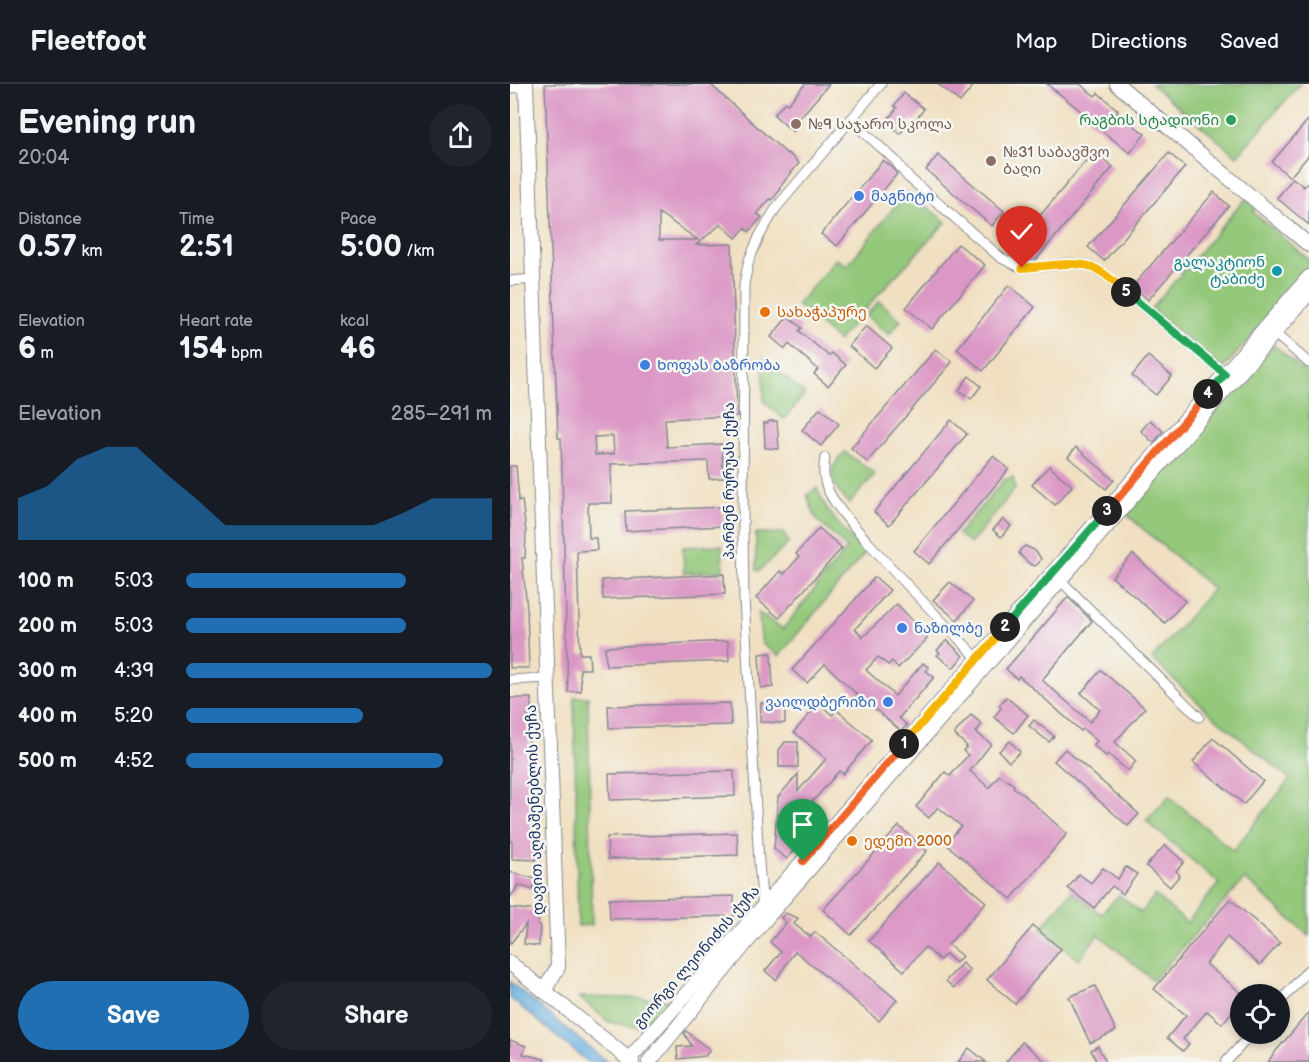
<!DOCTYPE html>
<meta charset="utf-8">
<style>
body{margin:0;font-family:"Balsamiq Sans","Noto Sans Georgian",sans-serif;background:#20242c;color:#f1f3f6;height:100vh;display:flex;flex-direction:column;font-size:22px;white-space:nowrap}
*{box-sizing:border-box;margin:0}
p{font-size:20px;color:#9ea1a6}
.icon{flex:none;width:33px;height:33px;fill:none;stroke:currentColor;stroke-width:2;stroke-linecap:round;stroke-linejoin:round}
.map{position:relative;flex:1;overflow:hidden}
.sheet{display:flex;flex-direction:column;background:#171b24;width:510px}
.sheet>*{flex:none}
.tools{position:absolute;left:720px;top:900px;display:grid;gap:12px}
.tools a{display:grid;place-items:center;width:60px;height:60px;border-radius:50%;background:#171b24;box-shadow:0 3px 9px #0003;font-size:30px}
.pin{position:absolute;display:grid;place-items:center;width:51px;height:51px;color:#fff;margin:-62px -26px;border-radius:50% 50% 50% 0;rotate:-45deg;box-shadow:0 0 6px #0007}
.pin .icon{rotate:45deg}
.km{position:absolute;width:30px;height:30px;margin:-15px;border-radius:50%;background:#222;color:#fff;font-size:16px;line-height:30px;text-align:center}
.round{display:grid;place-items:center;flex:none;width:63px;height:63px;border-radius:32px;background:#20242c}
.head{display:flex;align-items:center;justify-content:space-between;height:102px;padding:0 18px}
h1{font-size:33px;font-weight:700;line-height:45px}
.stats{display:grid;grid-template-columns:repeat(3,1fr);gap:9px;height:102px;padding:6px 18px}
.stats div{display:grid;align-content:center}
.stats b{font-size:30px;font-weight:700}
.stats small{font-size:16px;font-weight:400}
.stats p{font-size:16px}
.chart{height:168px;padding:12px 18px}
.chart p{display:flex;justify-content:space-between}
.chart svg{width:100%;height:108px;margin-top:6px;fill:#1f6fb2;opacity:.7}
.action{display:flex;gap:12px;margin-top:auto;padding:12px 18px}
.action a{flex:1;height:69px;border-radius:36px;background:#1f6fb2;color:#fff;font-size:24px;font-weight:700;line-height:69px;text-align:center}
.action a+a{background:#20242c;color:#f1f3f6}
ul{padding:0 18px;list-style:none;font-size:20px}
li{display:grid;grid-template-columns:96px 72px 1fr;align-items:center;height:45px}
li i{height:15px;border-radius:8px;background:#1f6fb2}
header{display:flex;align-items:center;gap:36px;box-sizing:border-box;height:84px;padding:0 30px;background:#171b24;border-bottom:2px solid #363941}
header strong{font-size:28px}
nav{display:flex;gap:33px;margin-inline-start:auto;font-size:21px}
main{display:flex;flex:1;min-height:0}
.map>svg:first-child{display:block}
</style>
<header>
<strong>Fleetfoot</strong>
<nav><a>Map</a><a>Directions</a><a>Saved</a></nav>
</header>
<main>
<section class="sheet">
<div class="head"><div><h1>Evening run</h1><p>20:04</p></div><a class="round"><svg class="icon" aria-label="share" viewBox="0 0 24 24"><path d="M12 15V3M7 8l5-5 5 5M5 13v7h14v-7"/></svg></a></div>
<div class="stats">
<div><p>Distance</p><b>0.57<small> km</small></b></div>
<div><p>Time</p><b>2:51</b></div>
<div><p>Pace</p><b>5:00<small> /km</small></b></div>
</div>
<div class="stats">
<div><p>Elevation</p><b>6<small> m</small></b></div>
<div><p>Heart rate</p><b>154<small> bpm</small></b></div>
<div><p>kcal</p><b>46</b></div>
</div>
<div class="chart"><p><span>Elevation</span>285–291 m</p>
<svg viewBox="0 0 160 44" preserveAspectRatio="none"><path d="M0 44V27L10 22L20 11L30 6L40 6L50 17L60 27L70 38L80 38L90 38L100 38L110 38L120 38L130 33L140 27L150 27L160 27V44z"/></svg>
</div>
<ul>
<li><b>100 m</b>5:03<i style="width:72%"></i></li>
<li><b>200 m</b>5:03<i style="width:72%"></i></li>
<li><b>300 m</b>4:39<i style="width:100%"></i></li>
<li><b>400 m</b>5:20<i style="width:58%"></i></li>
<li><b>500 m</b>4:52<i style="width:84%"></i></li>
</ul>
<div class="action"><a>Save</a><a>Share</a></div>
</section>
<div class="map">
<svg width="799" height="978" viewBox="0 0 799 978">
<rect width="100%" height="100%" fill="#f6f6f2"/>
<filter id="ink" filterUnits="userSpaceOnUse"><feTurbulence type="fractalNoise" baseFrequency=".0167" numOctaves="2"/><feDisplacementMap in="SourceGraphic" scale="12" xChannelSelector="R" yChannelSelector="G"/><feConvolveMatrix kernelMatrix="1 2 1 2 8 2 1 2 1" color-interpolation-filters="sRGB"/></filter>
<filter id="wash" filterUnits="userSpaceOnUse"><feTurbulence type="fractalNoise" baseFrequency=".008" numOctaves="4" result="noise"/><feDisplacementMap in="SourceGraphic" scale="24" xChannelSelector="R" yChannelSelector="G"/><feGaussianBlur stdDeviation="1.35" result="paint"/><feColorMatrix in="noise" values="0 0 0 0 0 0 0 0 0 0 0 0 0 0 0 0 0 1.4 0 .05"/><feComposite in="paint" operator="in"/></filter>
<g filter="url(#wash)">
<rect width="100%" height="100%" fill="#f0e0c1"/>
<!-- green -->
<g fill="#94c87a" stroke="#587c6c" stroke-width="1.5">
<polygon points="641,0 790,0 727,72"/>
<polygon points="397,107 436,138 365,214 328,257 287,221 326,175 337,182"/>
<polygon points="735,115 746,124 743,128 799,176 799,186 713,285 641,225"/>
<polygon points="369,217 391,236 379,251 356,232"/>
<polygon points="764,261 799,291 799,852 735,795 643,896 588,850 569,876 531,845 562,807 591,830 609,811 631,829 645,811 677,839 709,799 636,737 659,712 723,767 780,695 703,632 642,575 703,505 617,431"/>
<polygon points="253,275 295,310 274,335 254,318"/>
<path d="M 335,368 L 365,390 L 339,420 C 331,411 319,397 323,384 C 325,378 331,373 335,368 Z"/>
<polygon points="503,393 505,405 460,460 448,450 494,396"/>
<path d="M 307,404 C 316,430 337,449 354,470 L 269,572 L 252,560 L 248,529 L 273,545 L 337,464 L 306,435 L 297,411 Z"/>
<polygon points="246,449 274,449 279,459 249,487 246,486"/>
<polygon points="212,461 213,487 174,489 173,463"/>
<polygon points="64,613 78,613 82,841 68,842"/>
<polygon points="69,913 161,915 152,926 127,943 99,938"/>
</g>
<!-- water -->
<polygon fill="#64acdb" stroke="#406e9c" stroke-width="1.5" points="0,898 97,978 78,978 0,914"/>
<g id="blocks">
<!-- building -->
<g fill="#db97c5" fill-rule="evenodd">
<path d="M 35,0 L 200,0 L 277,70 L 278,69 L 289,79 L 269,104 L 270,106 L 262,116 L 260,115 L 247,130 L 252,133 L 239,148 L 235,144 L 226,154 L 211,140 L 186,161 L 222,160 L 227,332 L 155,335 L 157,363 L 212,360 L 213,394 L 199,395 L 198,377 L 101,380 L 102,419 L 78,419 L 79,454 L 86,454 L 87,466 L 67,467 L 70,570 L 79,570 L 80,585 L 70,585 L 71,607 L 58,608 L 51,354 L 48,354 ZM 149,129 L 188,156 L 149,156 ZM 103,352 L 104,370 L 85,371 L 84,353 Z"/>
<polygon points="295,0 319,0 288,36 291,39 283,48 264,31 275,18 278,20"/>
<polygon points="428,0 465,0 450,18"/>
<polygon points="537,0 570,0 585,12 588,9 608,26 606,28 635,50 620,69 571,30 572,28"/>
<polygon points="394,9 414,25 405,37 402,35 390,50 376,38 387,24 384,22"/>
<polygon points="799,35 799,71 780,93 762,78"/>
<polygon points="584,67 603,83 526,176 520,177 504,163"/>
<polygon points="659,69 675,83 594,177 578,163"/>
<polygon points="428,71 494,127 482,142 416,86"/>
<polygon points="373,76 382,83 387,90 327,162 311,150"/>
<polygon points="783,94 794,103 799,97 799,141 767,114"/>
<polygon points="704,108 719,122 638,216 623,202"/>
<polygon points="448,160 475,181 422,245 396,224"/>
<polygon points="499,201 525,223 473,287 447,265"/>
<polygon points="278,232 292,244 289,247 319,272 322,269 336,281 318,302 304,290 308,285 279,260 275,265 261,253"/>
<polygon points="356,242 382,264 364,284 339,262"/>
<polygon points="426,265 442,278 357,378 341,364"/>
<polygon points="638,272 662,292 646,311 622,292"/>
<polygon points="459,292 471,302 461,315 449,306"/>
<polygon points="310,324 329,340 311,362 292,346"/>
<polygon points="441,336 457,350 379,441 364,428"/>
<polygon points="640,336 653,347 644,359 631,347"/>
<polygon points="259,337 267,337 269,365 255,364 254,339 258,339"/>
<polygon points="566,363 604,396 596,405 558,373"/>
<polygon points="483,372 499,385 419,480 404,467"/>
<polygon points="0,382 6,382 9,417 12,416 16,448 15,474 12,474 17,525 19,584 0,584"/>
<polygon points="539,382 562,402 545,421 522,401"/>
<polygon points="212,423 213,442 116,447 115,427"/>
<polygon points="493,435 501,442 491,453 483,446"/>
<polygon points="309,444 332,464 269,534 246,514 270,487 274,490 289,473 286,470"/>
<polygon points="515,462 524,466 528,470 531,475 528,480 525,482 520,480 512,473 509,469 510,466"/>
<polygon points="623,470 675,517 655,539 602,493"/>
<polygon points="214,490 215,510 93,515 92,496"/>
<polygon points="365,493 380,506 345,545 353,553 387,520 417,552 417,555 388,584 382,577 378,581 368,573 356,586 385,612 413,579 419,584 416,587 424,593 389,634 397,641 391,647 359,620 358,621 315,580 297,599 282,586"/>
<polygon points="440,498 463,517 447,536 423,516"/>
<polygon points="558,513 582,537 532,596 580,638 590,626 571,609 591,586 635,624 605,658 626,677 618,687 598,670 596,672 583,661 587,657 573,645 571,647 509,592 507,595 496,585"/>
<polygon points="437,556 453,572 443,584 427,571 430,569 427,566"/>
<polygon points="218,557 219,577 96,582 95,563"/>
<polygon points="261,569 263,603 251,604 249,570"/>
<polygon points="496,613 518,631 504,649 484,633 491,624 489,622"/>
<polygon points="0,614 21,614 21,631 18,631 20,684 23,683 26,776 2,775 2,758 0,757"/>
<polygon points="220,619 221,641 99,644 98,622"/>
<polygon points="251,619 275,619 275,639 250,638"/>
<polygon points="309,619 322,631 327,626 362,656 333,690 329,687 284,739 298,751 277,775 264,765 268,713 288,690 288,707 316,675 284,648"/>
<polygon points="461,631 472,640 466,648 481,660 460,687 479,704 489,691 504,701 503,703 513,710 557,750 501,815 436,760 451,742 428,723 419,734 406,723 435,688 440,692 458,671 453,667 457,662 444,650"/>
<polygon points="524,636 544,652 539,658 519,642"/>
<polygon points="703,654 753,697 734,720 683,678"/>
<polygon points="500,657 510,668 499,678 489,667"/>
<polygon points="275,658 288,658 288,683 269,683 269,666"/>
<polygon points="555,665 629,730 618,742 544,677"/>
<polygon points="224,687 225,712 100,716 99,690"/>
<polygon points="389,742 417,767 341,851 313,826"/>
<polygon points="227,749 228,771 98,775 97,753"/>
<polygon points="655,761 674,778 666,787 670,791 660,803 636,782"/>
<polygon points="429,778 476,818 438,861 452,872 446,879 436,870 430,876 415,863 394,887 359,857"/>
<polygon points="616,783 627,790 613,810 602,802 584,824 558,804 569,790 581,799 593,784 608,795"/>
<polygon points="0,788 26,795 23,806 8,801 0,814"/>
<polygon points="224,812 224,832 100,835 99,815"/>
<polygon points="720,815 770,859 750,881 717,853 696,880 730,908 730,918 712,940 697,927 673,955 679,960 673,967 657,954 676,931 644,905"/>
<polygon points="0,824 29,827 28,841 30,841 29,862 14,860 16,840 0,860"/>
<polygon points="275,829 288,834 284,840 301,853 305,848 387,916 369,937 285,867 266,896 255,887 271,868 260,858 276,839 271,834"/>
<polygon points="523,842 551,865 505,920 477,896"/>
<polygon points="452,879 460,886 444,904 436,897"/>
<polygon points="585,902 606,947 580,959 559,913"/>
<polygon points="799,928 799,978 758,978 766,967"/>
<polygon points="176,947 200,966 195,972 168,975 167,963 182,962 174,949"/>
<polygon points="0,956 16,962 13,970 34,975 34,978 7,978 0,976"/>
<polygon points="512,958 536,978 496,978"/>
<polygon points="588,962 596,978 587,978 581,966"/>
<polygon points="459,964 476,978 448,978"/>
</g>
</g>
</g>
<g filter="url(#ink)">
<use href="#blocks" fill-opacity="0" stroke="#868890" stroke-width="1.5"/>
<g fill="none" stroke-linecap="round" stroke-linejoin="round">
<defs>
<g id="street">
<polyline points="0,4 16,3"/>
<polyline points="340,36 385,76 397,92 491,174 512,184 538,182 558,179 581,182 599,194 719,293"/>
<polyline points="0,197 23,195"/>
<polyline points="764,249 799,279"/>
<path d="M 315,374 C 313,386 313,395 318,406 C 327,425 343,441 357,457 C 393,498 432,537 470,577"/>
<polyline points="550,496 689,633"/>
<polyline points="0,596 37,594"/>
<polyline points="253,824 249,779 234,515 233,447 234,200 239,176 250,151 266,124 371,0"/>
<polyline points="770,918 799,885"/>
<polyline points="716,978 741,950"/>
</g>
<g id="secondary">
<polyline points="16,0 48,883 34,907"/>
<polyline points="607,0 799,161"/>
<polyline points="0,879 122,978"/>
<polyline points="119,975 293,777 799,193"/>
<polyline points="139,978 253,838 300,784 799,209"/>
</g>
</defs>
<!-- street casing -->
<use href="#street" stroke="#868890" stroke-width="11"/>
<!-- secondary casing -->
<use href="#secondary" stroke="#868890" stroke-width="16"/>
<!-- street -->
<use href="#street" stroke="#fff" stroke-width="9"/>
<!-- secondary -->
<use href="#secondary" stroke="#fff" stroke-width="14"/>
</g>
</g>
<g fill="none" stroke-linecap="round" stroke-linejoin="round" filter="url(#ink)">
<defs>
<polyline id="split-1" points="293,777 394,660"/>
<polyline id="split-2" points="394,660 495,543"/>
<polyline id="split-3" points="495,543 597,427"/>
<polyline id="split-4" points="597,427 698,310"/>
<polyline id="split-5" points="616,208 715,290 698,310"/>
<path id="split-6" d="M 512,184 C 531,183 565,176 582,183 C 595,188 605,199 616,208"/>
</defs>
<!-- split-1 casing -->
<use href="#split-1" stroke="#fff" stroke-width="12"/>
<!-- split-2 casing -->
<use href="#split-2" stroke="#fff" stroke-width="12"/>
<!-- split-3 casing -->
<use href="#split-3" stroke="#fff" stroke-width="12"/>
<!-- split-4 casing -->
<use href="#split-4" stroke="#fff" stroke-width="12"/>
<!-- split-5 casing -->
<use href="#split-5" stroke="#fff" stroke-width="12"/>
<!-- split-6 casing -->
<use href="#split-6" stroke="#fff" stroke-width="12"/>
<!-- split-1 -->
<use href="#split-1" stroke="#f0652b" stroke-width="8"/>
<!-- split-2 -->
<use href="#split-2" stroke="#f5b400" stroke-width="8"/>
<!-- split-3 -->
<use href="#split-3" stroke="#22a559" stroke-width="8"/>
<!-- split-4 -->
<use href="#split-4" stroke="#f0652b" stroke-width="8"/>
<!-- split-5 -->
<use href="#split-5" stroke="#22a559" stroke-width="8"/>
<!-- split-6 -->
<use href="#split-6" stroke="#f5b400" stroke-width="8"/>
</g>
<!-- markers -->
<circle fill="#2e9e5b" stroke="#f6f6f2" stroke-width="2" cx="721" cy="36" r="6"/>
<g fill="#8d6e63" stroke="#f6f6f2" stroke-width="2">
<circle cx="286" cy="40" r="6"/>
<circle cx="481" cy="77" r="6"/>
</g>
<g fill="#3f7fe0" stroke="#f6f6f2" stroke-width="2">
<circle cx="349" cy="112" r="6"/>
<circle cx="135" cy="281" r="6"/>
<circle cx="392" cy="544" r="6"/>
<circle cx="378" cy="618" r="6"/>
</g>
<circle fill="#0f9aa8" stroke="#f6f6f2" stroke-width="2" cx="767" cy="187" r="6"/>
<g fill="#e8710a" stroke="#f6f6f2" stroke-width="2">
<circle cx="255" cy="228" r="6"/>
<circle cx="342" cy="757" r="6"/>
</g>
<g text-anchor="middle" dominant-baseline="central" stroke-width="5" stroke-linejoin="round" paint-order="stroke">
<!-- leisure labels -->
<g font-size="15" fill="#27864d" stroke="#f6f6f2" text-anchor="end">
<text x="709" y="36">რაგბის სტადიონი</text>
</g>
<!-- education labels -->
<g font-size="15" fill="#785e54" stroke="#f6f6f2" text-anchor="start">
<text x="298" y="40">№9 საჯარო სკოლა</text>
<text x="493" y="68">№31 საბავშვო<tspan x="493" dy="17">ბაღი</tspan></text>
</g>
<!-- shop labels -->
<g font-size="15" fill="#366cbe" stroke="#f6f6f2" text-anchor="start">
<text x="361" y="112">მაგნიტი</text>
<text x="147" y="281">Ხოფას Ბაზრობა</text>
<text x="404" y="544">ნაზილბე</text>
<text x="366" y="618" text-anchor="end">ვაილდბერიზი</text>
</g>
<!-- culture labels -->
<g font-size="15" fill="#0d838f" stroke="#f6f6f2" text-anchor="end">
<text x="755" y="178">გალაკტიონ<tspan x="755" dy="17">ტაბიძე</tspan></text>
</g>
<!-- food labels -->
<g font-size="15" fill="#c56008" stroke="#f6f6f2" text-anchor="start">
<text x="267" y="228">სახაჭაპურე</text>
<text x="354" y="757">ედემი 2000</text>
</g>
<!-- street labels -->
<g font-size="15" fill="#1b2f5e" stroke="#f6f6f2">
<text transform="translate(219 397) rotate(-90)">პარმენ რურუას ქუჩა</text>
<text transform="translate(25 726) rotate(-92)">დავით აღმაშენებლის ქუჩა</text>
<text transform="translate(187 873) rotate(-49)">გიორგი ლეონიძის ქუჩა</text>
</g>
</g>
</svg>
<div class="tools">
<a><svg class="icon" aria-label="locate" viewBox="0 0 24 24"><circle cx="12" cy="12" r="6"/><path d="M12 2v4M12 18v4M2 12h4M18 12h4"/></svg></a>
</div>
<div class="pin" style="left:293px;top:777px;background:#1e9e55"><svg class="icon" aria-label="arrive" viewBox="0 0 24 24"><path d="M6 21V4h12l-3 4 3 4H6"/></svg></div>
<div class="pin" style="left:512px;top:184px;background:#d93025"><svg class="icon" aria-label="check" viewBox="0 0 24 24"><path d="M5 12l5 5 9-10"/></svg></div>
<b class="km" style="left:394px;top:660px">1</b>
<b class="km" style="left:495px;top:543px">2</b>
<b class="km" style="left:597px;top:427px">3</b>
<b class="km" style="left:698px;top:310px">4</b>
<b class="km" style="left:616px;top:208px">5</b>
</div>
</main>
